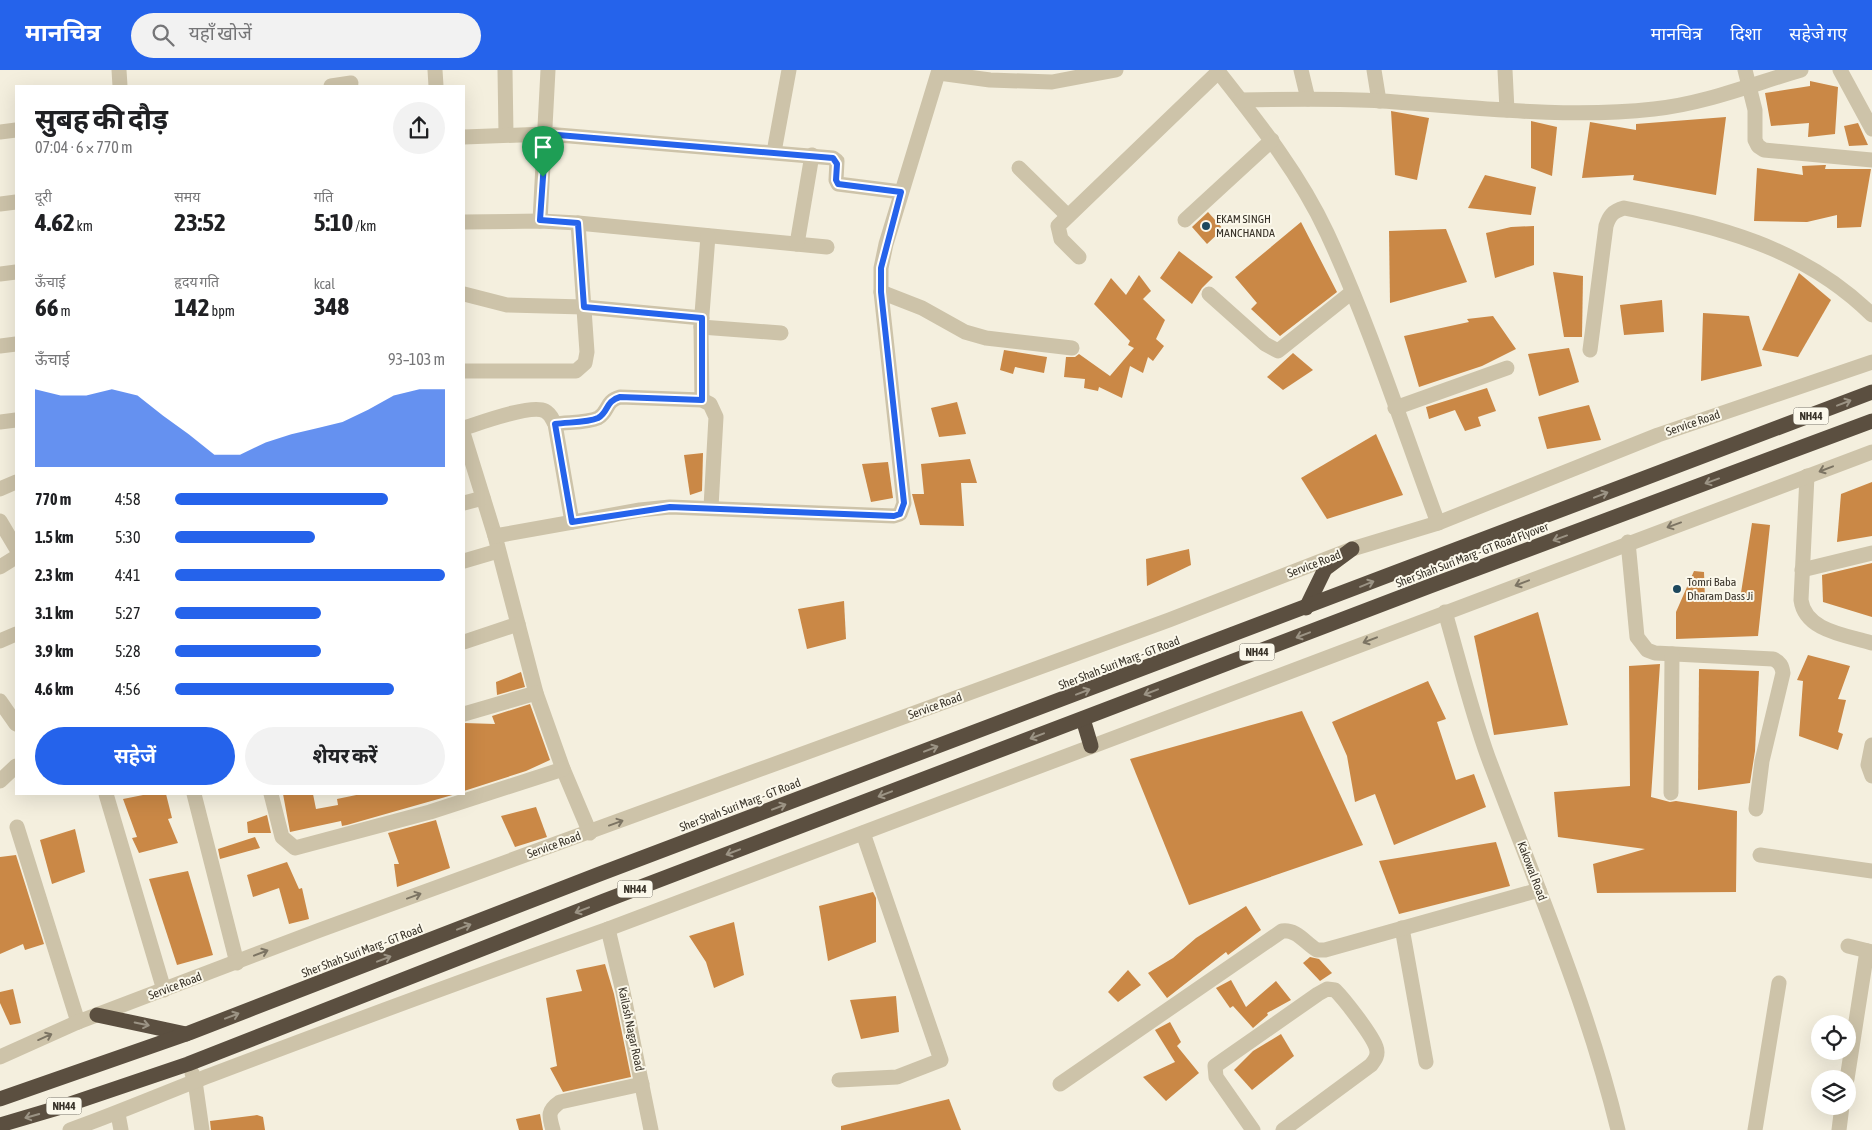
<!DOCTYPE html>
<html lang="hi">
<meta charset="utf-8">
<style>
body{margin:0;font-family:"Asap Condensed","Noto Sans Devanagari",sans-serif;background:#f2f2f2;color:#202124;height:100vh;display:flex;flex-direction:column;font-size:19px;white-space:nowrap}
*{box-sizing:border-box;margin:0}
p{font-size:16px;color:#757577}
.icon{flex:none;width:28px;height:28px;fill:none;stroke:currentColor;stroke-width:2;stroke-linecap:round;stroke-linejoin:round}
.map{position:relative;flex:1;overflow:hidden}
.panel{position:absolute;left:15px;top:15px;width:450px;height:710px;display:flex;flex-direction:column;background:#fff;border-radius:0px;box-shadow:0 5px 20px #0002}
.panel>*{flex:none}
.controls{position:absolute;left:1811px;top:945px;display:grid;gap:10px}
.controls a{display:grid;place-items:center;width:45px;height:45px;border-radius:50%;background:#fff;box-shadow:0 5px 20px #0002;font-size:25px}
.pin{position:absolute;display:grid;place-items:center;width:42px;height:42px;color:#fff;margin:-51px -21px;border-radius:50% 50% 50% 0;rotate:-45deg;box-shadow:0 0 5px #0007}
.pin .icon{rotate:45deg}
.round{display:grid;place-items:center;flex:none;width:52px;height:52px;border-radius:26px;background:#f2f2f2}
.head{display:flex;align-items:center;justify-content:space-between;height:85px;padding:0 20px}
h1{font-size:28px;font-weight:700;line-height:38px}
.figures{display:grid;grid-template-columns:repeat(3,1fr);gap:8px;height:85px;padding:5px 20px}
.figures div{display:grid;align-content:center}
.figures b{font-size:25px;font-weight:700}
.figures small{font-size:14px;font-weight:400}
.figures p{font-size:14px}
.chart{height:140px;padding:10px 20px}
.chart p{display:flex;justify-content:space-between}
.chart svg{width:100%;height:90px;margin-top:5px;fill:#2563eb;opacity:.7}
.cta{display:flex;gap:10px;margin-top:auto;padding:10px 20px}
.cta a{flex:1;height:58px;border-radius:30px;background:#2563eb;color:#fff;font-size:20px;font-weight:700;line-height:58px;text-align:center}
.cta a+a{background:#f2f2f2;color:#202124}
ul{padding:0 20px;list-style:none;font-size:16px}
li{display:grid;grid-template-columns:80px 60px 1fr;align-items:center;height:38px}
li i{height:12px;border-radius:6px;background:#2563eb}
header{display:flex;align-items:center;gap:30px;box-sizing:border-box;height:70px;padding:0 25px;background:#2563eb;color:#fff}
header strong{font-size:24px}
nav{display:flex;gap:28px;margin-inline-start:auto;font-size:18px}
.search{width:350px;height:45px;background:#f2f2f2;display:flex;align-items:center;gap:12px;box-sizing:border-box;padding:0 18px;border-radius:28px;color:#757577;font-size:19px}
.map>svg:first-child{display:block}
</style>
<header>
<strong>मानचित्र</strong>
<div class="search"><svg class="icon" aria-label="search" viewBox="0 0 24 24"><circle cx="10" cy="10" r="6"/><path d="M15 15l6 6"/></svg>यहाँ खोजें</div>
<nav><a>मानचित्र</a><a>दिशा</a><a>सहेजे गए</a></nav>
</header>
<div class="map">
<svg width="1872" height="1060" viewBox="0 0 1872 1060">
<rect width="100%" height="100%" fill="#f4efde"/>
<!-- building -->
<g fill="#ca8846">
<polygon points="1810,11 1838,17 1835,64 1808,67 1809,53 1771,56 1765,23 1810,16"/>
<polygon points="1391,41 1429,48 1417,110 1395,105"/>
<polygon points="1726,47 1716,125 1633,110 1634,105 1582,108 1590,52 1636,60 1636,54"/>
<polygon points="1531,51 1557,57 1552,106 1531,98"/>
<polygon points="1858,53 1868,75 1849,76 1844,56"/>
<polygon points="1824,95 1826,95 1825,99 1871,99 1861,157 1837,158 1837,145 1807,152 1754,151 1757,98 1803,105 1802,96"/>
<polygon points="1485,105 1536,117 1531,145 1468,138"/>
<polygon points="1208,142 1223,159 1207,174 1192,157"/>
<polygon points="1301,152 1337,222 1280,266 1251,239 1257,233 1235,207"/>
<polygon points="1534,156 1534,195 1495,208 1486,163 1511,157"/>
<polygon points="1446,159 1467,212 1390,233 1389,161"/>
<polygon points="1179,181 1213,207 1202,218 1192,234 1160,208"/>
<polygon points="1553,202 1583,206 1582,267 1564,267"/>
<polygon points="1799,203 1831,230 1798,287 1762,280"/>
<polygon points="1139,205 1151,221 1143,229 1165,250 1156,269 1164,276 1153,291 1148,287 1143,303 1130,296 1122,328 1099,317 1098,321 1084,318 1085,309 1064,307 1066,287 1075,287 1079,284 1110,306 1134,278 1128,275 1130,271 1094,234 1111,208 1126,225"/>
<polygon points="1662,230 1664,262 1624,265 1620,235"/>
<polygon points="1703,243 1749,246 1762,296 1701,311"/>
<polygon points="1493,246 1516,279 1482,296 1419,317 1404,266 1469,252 1467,249"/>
<polygon points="1569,278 1579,312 1539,326 1528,284"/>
<polygon points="1004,280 1047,287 1044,303 1015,297 1013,304 1000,300"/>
<polygon points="1293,283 1313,300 1283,320 1267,307"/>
<polygon points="1487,318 1496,341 1478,347 1481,356 1465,361 1455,340 1429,349 1426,337"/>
<polygon points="957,332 966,364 939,367 931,338"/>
<polygon points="1589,335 1601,370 1547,379 1538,347"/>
<polygon points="1376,364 1403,425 1327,449 1301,408"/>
<polygon points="703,383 702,421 690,425 684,385"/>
<polygon points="970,389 977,413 961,413 964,456 920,455 912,424 924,424 921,394"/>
<polygon points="888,392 893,428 871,432 862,394"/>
<polygon points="1872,412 1872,466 1837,472 1841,424"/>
<polygon points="1752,453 1770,455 1758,566 1676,569 1676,542 1694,501 1704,502 1705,530 1740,529"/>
<polygon points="1189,479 1191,495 1147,516 1146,489"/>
<polygon points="1872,493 1872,547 1823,532 1822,505"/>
<polygon points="844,531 846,569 807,579 798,539"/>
<polygon points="1538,542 1568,655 1494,665 1474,566"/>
<polygon points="1808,585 1850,596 1838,629 1846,630 1838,662 1843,664 1838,680 1799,666 1803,611 1797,610"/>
<polygon points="1660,594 1651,727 1670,732 1676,731 1737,741 1736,822 1597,823 1593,794 1645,779 1558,767 1554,722 1630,716 1629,596"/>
<polygon points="1699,599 1759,601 1755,681 1750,713 1698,720"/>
<polygon points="521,602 525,617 497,625 496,612"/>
<polygon points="1428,611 1446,649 1437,652 1456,710 1474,704 1486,737 1394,775 1375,724 1355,732 1347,686 1332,652"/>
<polygon points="530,634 550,690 526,701 464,721 464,653 495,654 492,646"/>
<polygon points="1302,641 1363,775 1189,835 1130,689"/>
<polygon points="148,724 166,724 172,748 168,749 178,773 139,783 132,768 137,767 123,729"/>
<polygon points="283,724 313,724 316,739 338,735 337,729 361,724 456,724 347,755 342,756 341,751 290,762"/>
<polygon points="536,737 547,767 515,777 501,746"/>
<polygon points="267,745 271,763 248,763 247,752"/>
<polygon points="436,750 450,798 397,817 394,794 399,794 388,763"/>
<polygon points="75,759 85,802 52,814 40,770"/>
<polygon points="255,767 260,778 220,789 218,779"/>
<polygon points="1496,772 1510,816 1399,844 1379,791"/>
<polygon points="16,785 44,874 25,880 23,874 0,884 0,787"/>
<polygon points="287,792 299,819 302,818 309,849 289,854 279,818 253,827 247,805"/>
<polygon points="188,801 213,885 177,895 149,809"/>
<polygon points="873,822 876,828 876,872 828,891 819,836"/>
<polygon points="1246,836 1261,860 1228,885 1226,882 1167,928 1148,903 1173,888 1196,868"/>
<polygon points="734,852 744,905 714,918 706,892 689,866"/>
<polygon points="1310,887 1319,889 1332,903 1320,911 1303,893"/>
<polygon points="605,894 614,924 631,1007 563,1022 550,998 557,996 546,928 582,921 576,900"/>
<polygon points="1128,900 1141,915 1118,932 1108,922"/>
<polygon points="1231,910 1246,937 1276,911 1291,930 1267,943 1268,945 1253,958 1233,936 1230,938 1216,918"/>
<polygon points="13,919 21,953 10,955 0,933 0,922"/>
<polygon points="896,926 899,962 861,969 850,930"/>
<polygon points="1170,952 1181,972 1177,976 1199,1003 1166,1031 1143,1007 1175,992 1155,960"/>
<polygon points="1281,964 1294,986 1252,1020 1234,1000 1253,981"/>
<polygon points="949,1029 961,1060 841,1060 841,1056"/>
<polygon points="540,1044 543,1060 519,1060 516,1049"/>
<polygon points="257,1045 263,1047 265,1060 211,1060 210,1051"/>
</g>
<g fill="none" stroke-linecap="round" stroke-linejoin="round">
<!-- minor -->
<g stroke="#cdc3a9" stroke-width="15">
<polyline points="119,0 120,16"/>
<polyline points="435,0 436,16"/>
<polyline points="505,0 506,64"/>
<path d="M 1217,0 C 1258,52 1299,103 1327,163 C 1370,256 1402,356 1438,453"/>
<polyline points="1301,0 1308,29"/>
<polyline points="1374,0 1379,31"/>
<polyline points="1505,0 1507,40"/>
<polyline points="1745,0 1755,40 1755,70 1758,76 1764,80 1872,90"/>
<polyline points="1840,0 1872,59"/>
<polyline points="939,3 990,10 1052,12 1116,0"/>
<polyline points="331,16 351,13"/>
<path d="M 1241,30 C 1288,29 1335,28 1382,31 C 1472,37 1564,49 1654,39 C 1704,34 1753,14 1801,0"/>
<polyline points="0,62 16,60"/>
<polyline points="464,67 546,64 833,88 837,91 836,110 838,114 901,122"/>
<polyline points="774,82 789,0"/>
<polyline points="1019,98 1067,145"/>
<polyline points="0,134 16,132"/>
<polyline points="1185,150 1272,70"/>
<polyline points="540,151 548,0"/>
<polyline points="464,152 540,151 578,153 827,177"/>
<polyline points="797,174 812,85"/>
<polyline points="1079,187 1061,169 1058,156 1218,2"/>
<polyline points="0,204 16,202"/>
<polyline points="881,222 922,238 965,262 986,268 1072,278"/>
<polyline points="464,224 507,235 584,237 702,248"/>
<polyline points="1209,224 1265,274 1278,281 1352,222"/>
<polyline points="701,257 781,263"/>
<polyline points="0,276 16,274"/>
<path d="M 1590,280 L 1606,156 C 1609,146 1613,141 1624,138 C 1717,156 1802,176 1872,245"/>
<polyline points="464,301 576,301 585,293 587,282 578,153"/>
<polyline points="702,330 701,257 708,166"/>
<polyline points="1395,338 1507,298"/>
<polyline points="0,352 16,350"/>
<path d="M 555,354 C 567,352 587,353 598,348 C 609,342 605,331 620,327 L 702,330 L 710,334 L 716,347 L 711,437"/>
<path d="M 464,358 C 480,353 531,334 545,341 C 551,344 552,349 555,354 L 572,452"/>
<polyline points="464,366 495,466 536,623 563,699 590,763"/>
<path d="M 1807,406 L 1801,530 C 1805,561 1846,565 1872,573"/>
<polyline points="0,419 16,412"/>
<polyline points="464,433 483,428"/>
<polyline points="0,451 16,478"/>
<polyline points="495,466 640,440 670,437 894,446 900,444 904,433 881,222 881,198 886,174 939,0"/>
<path d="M 1628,472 L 1637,567 L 1647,580 L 1655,583 L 1773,589 C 1780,592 1782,596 1783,603 L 1762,691 L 1756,739"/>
<polyline points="464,491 498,481"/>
<polyline points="0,497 16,487"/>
<polyline points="1802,500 1872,483"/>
<path d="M 1445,542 C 1459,590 1471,640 1488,687 C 1534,810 1587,932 1618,1060"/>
<polyline points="0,571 16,564"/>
<polyline points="464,572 518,554"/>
<polyline points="0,631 16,654"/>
<polyline points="464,644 536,623"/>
<polyline points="1872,675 1868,695 1872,706"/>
<polyline points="0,711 16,696"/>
<polyline points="1671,723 1672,584"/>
<polyline points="106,724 164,920"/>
<polyline points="194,724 237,893"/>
<polyline points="271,724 282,767 295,778 430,742 563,699"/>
<polyline points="17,757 78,952"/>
<polyline points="1760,785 1872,801"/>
<polyline points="1402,858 1426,992"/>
<polyline points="608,859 623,922 651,1060"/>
<polyline points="1848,876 1872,882"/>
<polyline points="0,987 78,952 320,860 1169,550 1352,479 1438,453 1658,365 1872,292"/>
<polyline points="192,1003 195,1011 202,1060"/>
<polyline points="1847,1009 1867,881"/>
<polyline points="839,1010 897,1007 941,990 863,763"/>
<path d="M 1060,1014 L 1282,861 C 1297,859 1305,873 1317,880 L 1325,880 L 1539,820"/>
<polyline points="118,1044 121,1060"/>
<path d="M 70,1060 C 118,1043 164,1023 211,1005 C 343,955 475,906 608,859 L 1872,382"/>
<path d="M 553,1060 C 549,1046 547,1041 560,1032 L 642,1014"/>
<path d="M 1253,1060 L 1216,1007 L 1215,996 L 1318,924 L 1327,919 L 1335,920 C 1345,930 1372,965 1376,977 C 1379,985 1375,990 1371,995 L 1283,1060"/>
<polyline points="1755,1060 1779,913"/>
<polyline points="1839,1060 1842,1036"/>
</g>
<!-- highway -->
<g stroke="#5b4f40" stroke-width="15">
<polyline points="1306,538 1325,499 1352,479"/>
<polyline points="1083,649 1091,676"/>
<polyline points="97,945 186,964"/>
<polyline points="0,1029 189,963 597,805 1872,322"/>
<polyline points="0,1055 61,1037 188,994 604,831 1430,516 1872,351"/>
</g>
</g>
<!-- one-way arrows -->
<defs><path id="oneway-shaft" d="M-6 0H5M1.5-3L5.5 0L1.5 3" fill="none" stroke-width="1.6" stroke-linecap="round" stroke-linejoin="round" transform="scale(1.25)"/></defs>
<g stroke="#9b9384">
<use href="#oneway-shaft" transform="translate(1844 333) rotate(-21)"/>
<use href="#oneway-shaft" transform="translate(1712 411) rotate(160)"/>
<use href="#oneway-shaft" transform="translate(1601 425) rotate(-21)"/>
<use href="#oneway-shaft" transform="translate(1560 468) rotate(160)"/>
<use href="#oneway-shaft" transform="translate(1367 514) rotate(-22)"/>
<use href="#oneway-shaft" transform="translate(1303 565) rotate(159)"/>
<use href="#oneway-shaft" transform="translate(1083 622) rotate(-21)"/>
<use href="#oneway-shaft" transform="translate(1151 622) rotate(159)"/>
<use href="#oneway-shaft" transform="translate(1037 666) rotate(159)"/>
<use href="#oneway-shaft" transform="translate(931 679) rotate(-21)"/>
<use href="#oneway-shaft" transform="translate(885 724) rotate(159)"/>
<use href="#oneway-shaft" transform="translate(779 737) rotate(-21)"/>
<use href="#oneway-shaft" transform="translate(733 782) rotate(159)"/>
<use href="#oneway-shaft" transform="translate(582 840) rotate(159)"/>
<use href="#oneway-shaft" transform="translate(464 857) rotate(-21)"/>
<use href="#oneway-shaft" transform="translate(384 889) rotate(-21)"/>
<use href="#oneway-shaft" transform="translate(232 946) rotate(-21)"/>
<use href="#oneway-shaft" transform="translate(142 954) rotate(12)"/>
<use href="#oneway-shaft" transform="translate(32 1046) rotate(164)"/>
</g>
<g stroke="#7c7463">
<use href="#oneway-shaft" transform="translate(1826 399) rotate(159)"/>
<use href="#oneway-shaft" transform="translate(1674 455) rotate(160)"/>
<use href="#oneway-shaft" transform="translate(1522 513) rotate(159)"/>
<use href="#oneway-shaft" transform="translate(1370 570) rotate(159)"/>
<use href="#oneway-shaft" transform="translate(616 753) rotate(-20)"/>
<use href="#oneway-shaft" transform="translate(414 826) rotate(-20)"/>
<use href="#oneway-shaft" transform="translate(261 883) rotate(-21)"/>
<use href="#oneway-shaft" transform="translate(45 967) rotate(-24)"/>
</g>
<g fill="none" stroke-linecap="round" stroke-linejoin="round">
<defs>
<path id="route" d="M 546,64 L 833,88 L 837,94 L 836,110 L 838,114 L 901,122 L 881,198 L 881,222 L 904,433 L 900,444 L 894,446 L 670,437 L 572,452 L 555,354 C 567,352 587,353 598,348 C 609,342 605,331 620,327 L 702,330 L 702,248 L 584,237 L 578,153 L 540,150 Z"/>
</defs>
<!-- route casing -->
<use href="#route" stroke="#fff" stroke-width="10"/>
<!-- route -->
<use href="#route" stroke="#2563eb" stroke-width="6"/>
</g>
<!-- markers -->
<g fill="#1d485d" stroke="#fbf8eb" stroke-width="2">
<circle cx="1206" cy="156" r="5"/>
<circle cx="1677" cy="519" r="5"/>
</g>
<g text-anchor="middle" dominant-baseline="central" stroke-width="4" stroke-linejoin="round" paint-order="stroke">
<!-- shield labels -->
<g fill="#fbf8eb" stroke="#736e63" stroke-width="1">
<rect x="1793.5" y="337.5" width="35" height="17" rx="4"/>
<rect x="1239.5" y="573.5" width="35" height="17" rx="4"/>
<rect x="617.5" y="810.5" width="35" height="17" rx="4"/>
<rect x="46.5" y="1027.5" width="35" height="17" rx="4"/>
</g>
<g font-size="11" font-weight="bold" fill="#393329">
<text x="1811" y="346">NH44</text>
<text x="1257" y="582">NH44</text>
<text x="635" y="819">NH44</text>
<text x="64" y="1036">NH44</text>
</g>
<!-- poi labels -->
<g font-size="12" fill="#393329" stroke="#fbf8eb" text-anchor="start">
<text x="1216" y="149">EKAM SINGH<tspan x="1216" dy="14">MANCHANDA</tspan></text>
<text x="1687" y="512">Tomri Baba<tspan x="1687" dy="14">Dharam Dass Ji</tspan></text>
</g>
<!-- street labels -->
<g font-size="12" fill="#393329" stroke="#fbf8eb">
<text transform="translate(1693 353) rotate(-19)">Service Road</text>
<text transform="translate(1472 485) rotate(-21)">Sher Shah Suri Marg - GT Road Flyover</text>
<text transform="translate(1314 494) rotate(-21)">Service Road</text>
<text transform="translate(1119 593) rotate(-21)">Sher Shah Suri Marg - GT Road</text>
<text transform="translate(935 636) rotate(-20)">Service Road</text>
<text transform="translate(740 735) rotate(-21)">Sher Shah Suri Marg - GT Road</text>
<text transform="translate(554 775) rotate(-20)">Service Road</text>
<text transform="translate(1532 801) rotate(69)">Kakowal Road</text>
<text transform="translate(362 881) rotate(-21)">Sher Shah Suri Marg - GT Road</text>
<text transform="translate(175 916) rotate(-21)">Service Road</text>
<text transform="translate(631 959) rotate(78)">Kailash Nagar Road</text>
</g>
</g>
</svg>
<div class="controls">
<a><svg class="icon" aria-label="locate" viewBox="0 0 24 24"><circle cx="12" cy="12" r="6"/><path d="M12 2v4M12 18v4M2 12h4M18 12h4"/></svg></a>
<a><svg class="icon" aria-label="layers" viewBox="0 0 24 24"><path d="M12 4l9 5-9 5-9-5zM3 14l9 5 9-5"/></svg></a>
</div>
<div class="pin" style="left:543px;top:107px;background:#1e9e55"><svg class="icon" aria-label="arrive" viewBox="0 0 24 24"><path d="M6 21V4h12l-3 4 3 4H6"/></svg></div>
<section class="panel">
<div class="head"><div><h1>सुबह की दौड़</h1><p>07:04 · 6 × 770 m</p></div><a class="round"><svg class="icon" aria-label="share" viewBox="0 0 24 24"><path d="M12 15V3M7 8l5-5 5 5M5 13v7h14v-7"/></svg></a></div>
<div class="figures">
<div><p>दूरी</p><b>4.62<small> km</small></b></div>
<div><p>समय</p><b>23:52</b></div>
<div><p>गति</p><b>5:10<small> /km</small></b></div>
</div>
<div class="figures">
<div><p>ऊँचाई</p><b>66<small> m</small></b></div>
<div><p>हृदय गति</p><b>142<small> bpm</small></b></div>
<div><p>kcal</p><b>348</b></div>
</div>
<div class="chart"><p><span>ऊँचाई</span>93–103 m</p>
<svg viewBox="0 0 160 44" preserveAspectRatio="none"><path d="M0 44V6L10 9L20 9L30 6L40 9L50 19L60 28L70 38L80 38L90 32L100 28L110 25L120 22L130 16L140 9L150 6L160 6V44z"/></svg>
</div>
<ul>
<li><b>770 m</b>4:58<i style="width:79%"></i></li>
<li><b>1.5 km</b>5:30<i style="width:52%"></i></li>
<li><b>2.3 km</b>4:41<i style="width:100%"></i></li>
<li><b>3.1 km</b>5:27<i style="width:54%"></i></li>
<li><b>3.9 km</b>5:28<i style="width:54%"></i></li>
<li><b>4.6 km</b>4:56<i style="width:81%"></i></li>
</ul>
<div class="cta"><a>सहेजें</a><a>शेयर करें</a></div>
</section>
</div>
